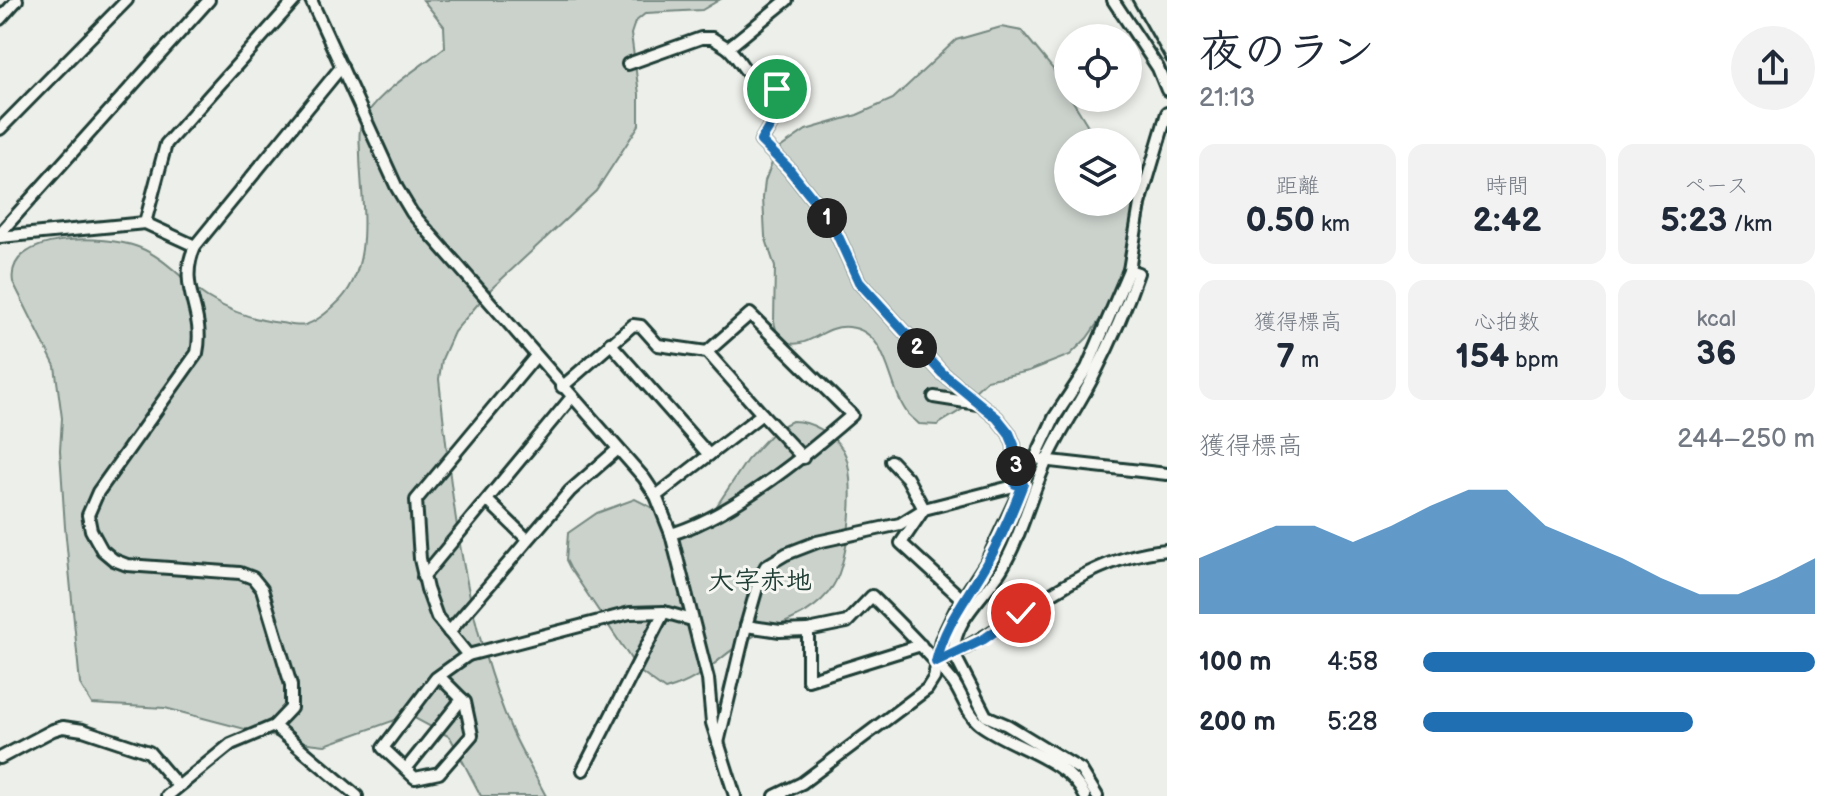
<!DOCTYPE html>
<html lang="ja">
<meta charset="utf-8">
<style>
body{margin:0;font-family:"Balsamiq Sans","Klee One",sans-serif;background:#f2f2f3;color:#1f2937;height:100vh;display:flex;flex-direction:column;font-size:30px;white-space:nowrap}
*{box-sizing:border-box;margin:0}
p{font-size:26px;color:#747a83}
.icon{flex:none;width:44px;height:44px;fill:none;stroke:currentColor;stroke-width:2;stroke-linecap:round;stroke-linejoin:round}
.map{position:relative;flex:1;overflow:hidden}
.panel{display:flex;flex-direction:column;background:#fff;width:680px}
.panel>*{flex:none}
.controls{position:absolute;left:1054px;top:24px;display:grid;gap:16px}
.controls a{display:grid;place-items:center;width:88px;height:88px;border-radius:50%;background:#fff;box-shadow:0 4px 12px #0003;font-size:40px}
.pin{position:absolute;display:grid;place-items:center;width:68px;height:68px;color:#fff;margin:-34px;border:4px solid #fff;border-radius:50%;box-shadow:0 2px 8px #0007}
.km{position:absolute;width:40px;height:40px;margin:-20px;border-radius:50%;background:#222;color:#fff;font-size:22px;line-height:40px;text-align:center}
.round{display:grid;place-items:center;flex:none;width:84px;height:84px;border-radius:42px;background:#f2f2f3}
.head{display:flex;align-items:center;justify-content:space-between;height:136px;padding:0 32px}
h1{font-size:44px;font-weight:700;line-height:60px}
.metrics{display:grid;grid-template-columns:repeat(3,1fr);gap:12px;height:136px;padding:8px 32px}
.metrics div{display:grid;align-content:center;border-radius:16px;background:#f2f2f3;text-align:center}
.metrics b{font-size:34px;font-weight:700}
.metrics small{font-size:22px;font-weight:400}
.metrics p{font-size:22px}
.chart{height:224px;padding:16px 32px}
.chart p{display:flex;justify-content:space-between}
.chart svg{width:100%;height:144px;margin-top:8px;fill:#1f6fb2;opacity:.7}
ul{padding:0 32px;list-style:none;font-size:26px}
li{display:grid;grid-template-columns:128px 96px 1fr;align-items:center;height:60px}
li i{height:20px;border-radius:10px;background:#1f6fb2}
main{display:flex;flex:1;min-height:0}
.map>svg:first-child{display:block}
</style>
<main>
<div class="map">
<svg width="1167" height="796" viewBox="0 0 1167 796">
<rect width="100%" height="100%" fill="#edefea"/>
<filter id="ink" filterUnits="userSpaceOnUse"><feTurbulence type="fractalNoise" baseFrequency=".0125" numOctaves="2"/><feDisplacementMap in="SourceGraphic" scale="16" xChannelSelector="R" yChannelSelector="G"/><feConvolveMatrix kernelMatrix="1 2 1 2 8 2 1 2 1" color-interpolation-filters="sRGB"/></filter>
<g filter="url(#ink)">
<!-- green -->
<g fill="#cbd2cc" stroke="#758880" stroke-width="2">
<path d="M 423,0 L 719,0 L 702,10 L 646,13 L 635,22 L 631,34 L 639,94 L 639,125 L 596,191 L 489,291 L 454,332 L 442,359 L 439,379 C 452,499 464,620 512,731 C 522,753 535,775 546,796 L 481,796 L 450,737 L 409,715 L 325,745 L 291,741 L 165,708 L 92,704 L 80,684 L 65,527 L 60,451 L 62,418 L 55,366 L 13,282 C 5,231 107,235 138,247 C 166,258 183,281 207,297 C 229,311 255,320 281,323 C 288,324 298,327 305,325 C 316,322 326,313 335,305 C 376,269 361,203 360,155 C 360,146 358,133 361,125 C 372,95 420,68 445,47 L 444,26 Z"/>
<path d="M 1001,27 L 1022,31 L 1053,69 L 1098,142 L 1068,142 L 1068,202 L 1128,202 L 1128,194 L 1137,219 L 1133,250 L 1101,318 L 1087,338 L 1070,355 L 1029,371 L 987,380 L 973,393 L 966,407 L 937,425 L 919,424 C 915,420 909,416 906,411 C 888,387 889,331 849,327 C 821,324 808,354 779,340 L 774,322 L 775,267 L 765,236 L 763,198 L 765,181 L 777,150 L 806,130 L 857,115 L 893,99 L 956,40 Z"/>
<path d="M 792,421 C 811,421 832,433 843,450 C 858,475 849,562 833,586 C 815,615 781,623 752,637 C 717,656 708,678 665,690 L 639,671 L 570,568 L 566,560 L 568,533 L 597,513 L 635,499 L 653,508 L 684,530 L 696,528 L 714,510 L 747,460 L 776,429 Z"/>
</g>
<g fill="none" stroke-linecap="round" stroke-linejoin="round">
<!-- stream -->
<g stroke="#6c7e77" stroke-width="3">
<polyline points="1134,271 1148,197 1167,135"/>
<polyline points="1103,344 1121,304"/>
<polyline points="1044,453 1081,386"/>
<polyline points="958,620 997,566 1037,469"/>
<polyline points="946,649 952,634"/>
<polyline points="953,666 976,713"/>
<polyline points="987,723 1026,744"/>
</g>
<defs>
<g id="minor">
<polyline points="311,0 397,188 412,213 644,478 656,496 671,534 708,679 712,723 735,796"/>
<path d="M 787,0 L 728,48 C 738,57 743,69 752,78 C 759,84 769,83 776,89 C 790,99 767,130 761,141 L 788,168 L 832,223 L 859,282 L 942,373 L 997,418 L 1009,433 L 1014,445 L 1015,484"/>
<polyline points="1113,0 1158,68 1167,90"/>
<polyline points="0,19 17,0"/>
<polyline points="628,64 701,38 712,38 728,48"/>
<polyline points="0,129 127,0"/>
<polyline points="145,223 166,144 295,0"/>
<polyline points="0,233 209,0"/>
<polyline points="0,237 145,223 195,246"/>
<polyline points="610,343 709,455"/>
<polyline points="536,356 416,500 420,559 427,589 437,617 468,655 630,613 664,612 692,620"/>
<polyline points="562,387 633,325 641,326 658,345 707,352 762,414 656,496"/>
<polyline points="934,397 978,404"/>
<polyline points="762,414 803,458"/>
<polyline points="1042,460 1167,474"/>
<polyline points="891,461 907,478 924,509 901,543 962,599"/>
<polyline points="487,500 527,539"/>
<path d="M 671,534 C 730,517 805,456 852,415 L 750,314 L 707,352"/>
<polyline points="423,577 571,398"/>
<polyline points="746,626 780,631 808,630"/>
<polyline points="449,632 570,491 618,449"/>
<path d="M 921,645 L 808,680 L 808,630 L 847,622 L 872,596 C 900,624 928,651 953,682 C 962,694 967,714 980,724 C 1012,748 1067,758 1085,796"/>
<path d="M 936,662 C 1016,628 1077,557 1167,550"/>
<polyline points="439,676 465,702 472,735 439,773 415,778 383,748 436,678 468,655"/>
<polyline points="274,726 357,796"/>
<polyline points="718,743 746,626 760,577 766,566 786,554 817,542 900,524 924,509 1022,484"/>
<polyline points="0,758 53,730 63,727 83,730 149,752 178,786"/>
<polyline points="406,769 462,699"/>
<polyline points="583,770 664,612"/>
<path d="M 167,796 L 231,744 L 274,726 L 291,708 L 291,685 L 262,589 L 253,578 L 240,573 L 127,565 L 114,560 L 102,550 L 91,530 L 88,515 L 98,492 L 197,353 C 206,310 176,288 195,246 L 342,66"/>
<polyline points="775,796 802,783 927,689 934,678 941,640 956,609 986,563 1054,418 1087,368 1129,270 1140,204 1167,113"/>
<path d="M 1097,796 L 1081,770 L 1007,725 L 986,716 L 954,654 C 952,621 985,596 1001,570 C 1022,535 1031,492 1049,456 C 1062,428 1080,403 1094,375 C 1111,342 1126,308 1138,273 L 1129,270"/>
</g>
</defs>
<!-- minor casing -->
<use href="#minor" stroke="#1f3d34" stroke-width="16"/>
<!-- minor -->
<use href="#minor" stroke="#f6f6f2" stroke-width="10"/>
<!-- rail -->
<polyline stroke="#1f3d34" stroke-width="3" points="1132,0 1167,62"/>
</g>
</g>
<g fill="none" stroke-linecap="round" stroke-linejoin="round" filter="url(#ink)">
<defs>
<path id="route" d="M 777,89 C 787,105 769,126 761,141 L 788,168 L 832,223 L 859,282 L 942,373 L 997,418 L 1009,433 L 1014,445 L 1015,484 L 1023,484 C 1013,510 1001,538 987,563 C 968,597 945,623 936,662 L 984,639 L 1021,613"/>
</defs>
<!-- route casing -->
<use href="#route" stroke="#fff" stroke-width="16"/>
<!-- route -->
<use href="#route" stroke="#1f6fb2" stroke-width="10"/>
</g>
<g text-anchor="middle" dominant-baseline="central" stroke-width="6" stroke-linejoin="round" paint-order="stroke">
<!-- quarter labels -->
<g font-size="26" font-weight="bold" fill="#1f3d34" stroke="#f6f6f2">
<text x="760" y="581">大字赤地</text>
</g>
</g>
</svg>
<div class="controls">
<a><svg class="icon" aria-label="locate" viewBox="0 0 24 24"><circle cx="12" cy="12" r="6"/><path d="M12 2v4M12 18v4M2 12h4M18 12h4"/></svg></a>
<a><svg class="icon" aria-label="layers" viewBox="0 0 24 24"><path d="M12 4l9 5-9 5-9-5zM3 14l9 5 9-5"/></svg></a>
</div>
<div class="pin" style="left:777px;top:89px;background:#1e9e55"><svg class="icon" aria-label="arrive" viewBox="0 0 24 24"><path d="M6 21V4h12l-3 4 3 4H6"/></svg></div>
<div class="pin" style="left:1021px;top:613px;background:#d93025"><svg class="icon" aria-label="check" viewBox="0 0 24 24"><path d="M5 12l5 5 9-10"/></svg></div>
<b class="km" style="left:827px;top:218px">1</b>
<b class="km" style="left:917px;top:348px">2</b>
<b class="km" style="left:1016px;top:466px">3</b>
</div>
<section class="panel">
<div class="head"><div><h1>夜のラン</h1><p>21:13</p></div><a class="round"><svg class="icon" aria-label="share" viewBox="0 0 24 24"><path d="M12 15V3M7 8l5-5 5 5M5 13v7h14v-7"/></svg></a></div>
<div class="metrics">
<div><p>距離</p><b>0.50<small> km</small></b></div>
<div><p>時間</p><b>2:42</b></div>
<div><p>ペース</p><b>5:23<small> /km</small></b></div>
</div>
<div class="metrics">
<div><p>獲得標高</p><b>7<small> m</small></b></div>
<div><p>心拍数</p><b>154<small> bpm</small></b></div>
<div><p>kcal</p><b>36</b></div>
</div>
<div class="chart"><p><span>獲得標高</span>244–250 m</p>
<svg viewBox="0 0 160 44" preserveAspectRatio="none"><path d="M0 44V27L10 22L20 17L30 17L40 22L50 17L60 11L70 6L80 6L90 17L100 22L110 27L120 33L130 38L140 38L150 33L160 27V44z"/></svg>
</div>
<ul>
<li><b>100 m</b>4:58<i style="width:100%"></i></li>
<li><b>200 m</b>5:28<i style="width:69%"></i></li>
</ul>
</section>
</main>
